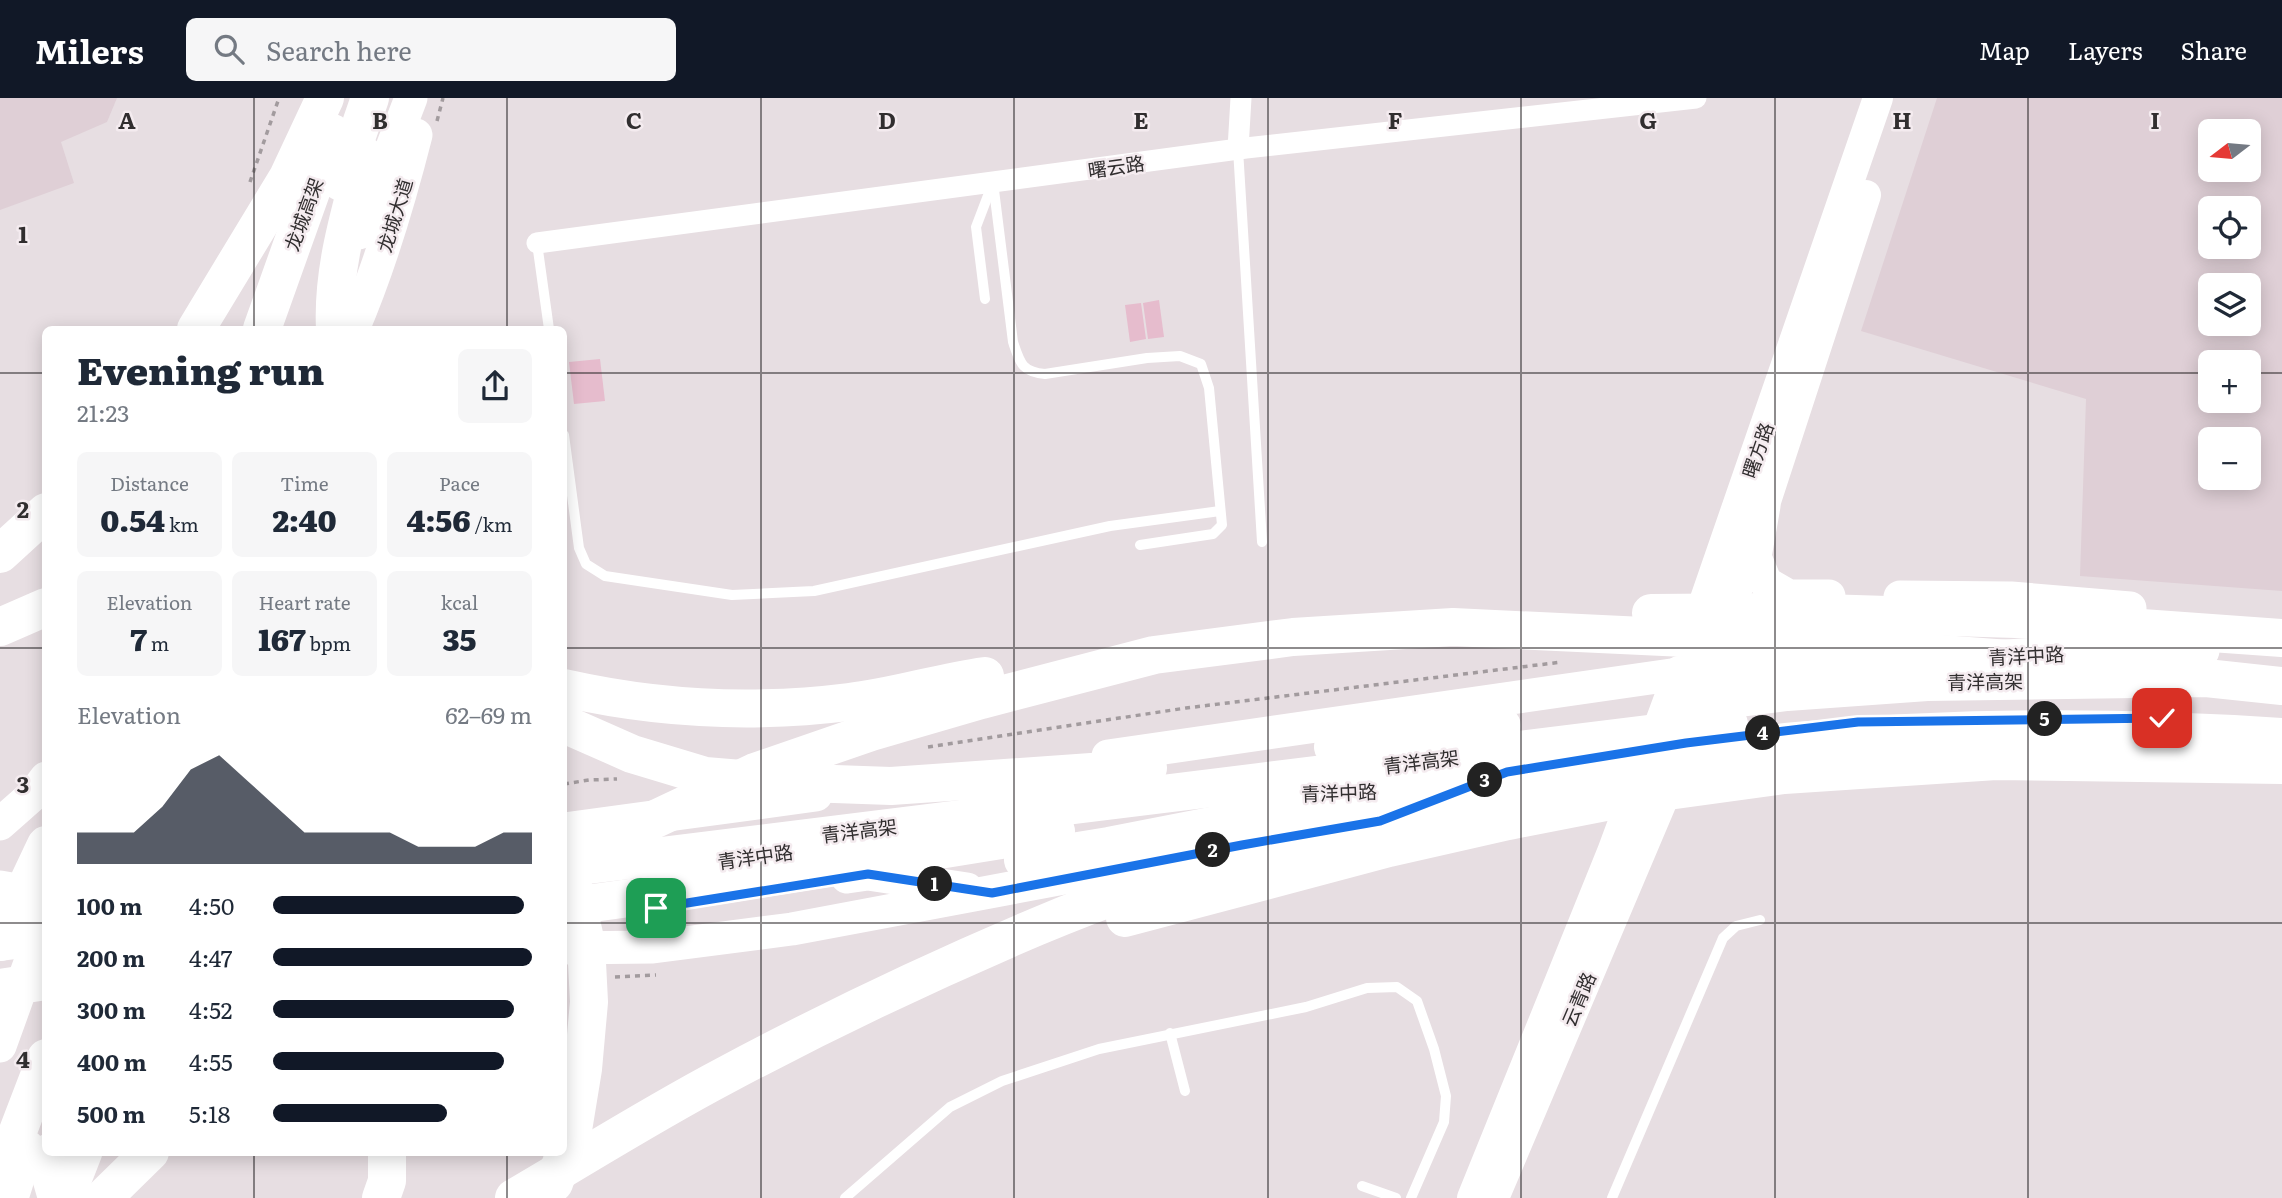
<!DOCTYPE html>
<meta charset="utf-8">
<style>
body{margin:0;font-family:Literata,"Noto Sans SC",serif;background:#f6f6f7;color:#1f2937;height:100vh;display:flex;flex-direction:column;font-size:26px;white-space:nowrap}
*{box-sizing:border-box;margin:0}
p{font-size:23px;color:#747a83}
.icon{flex:none;width:38px;height:38px;fill:none;stroke:currentColor;stroke-width:2;stroke-linecap:round;stroke-linejoin:round}
.map{position:relative;flex:1;overflow:hidden}
.details{position:absolute;left:42px;top:228px;width:525px;height:830px;display:flex;flex-direction:column;background:#fff;border-radius:10px;box-shadow:0 4px 18px #0003}
.details>*{flex:none}
.needle{width:46px;rotate:254deg}
.tools{position:absolute;left:2198px;top:21px;display:grid;gap:14px}
.tools a{display:grid;place-items:center;width:63px;height:63px;border-radius:10px;background:#fff;box-shadow:0 4px 18px #0003;font-size:35px}
.pin{position:absolute;display:grid;place-items:center;width:60px;height:60px;color:#fff;margin:-30px;border-radius:14px;box-shadow:0 4px 10px #0006}
.km{position:absolute;width:35px;height:35px;margin:-18px;border-radius:50%;background:#222;color:#fff;font-size:19px;line-height:35px;text-align:center}
.round{display:grid;place-items:center;flex:none;width:74px;height:74px;border-radius:10px;background:#f6f6f7}
.summary{display:flex;align-items:center;justify-content:space-between;height:119px;padding:0 35px}
h1{font-size:38px;font-weight:800;line-height:52px}
.stats{display:grid;grid-template-columns:repeat(3,1fr);gap:10px;height:119px;padding:7px 35px}
.stats div{display:grid;align-content:center;border-radius:10px;background:#f6f6f7;text-align:center}
.stats b{font-size:30px;font-weight:800}
.stats small{font-size:19px;font-weight:400}
.stats p{font-size:19px}
.chart{height:196px;padding:14px 35px}
.chart p{display:flex;justify-content:space-between}
.chart svg{width:100%;height:126px;margin-top:7px;fill:#111827;opacity:.7}
ul{padding:0 35px;list-style:none;font-size:23px}
li{display:grid;grid-template-columns:112px 84px 1fr;align-items:center;height:52px}
li i{height:18px;border-radius:9px;background:#111827}
header{display:flex;align-items:center;gap:42px;box-sizing:border-box;height:98px;padding:0 35px;background:#111827;color:#fff}
header strong{font-size:33px}
nav{display:flex;gap:38px;margin-inline-start:auto;font-size:24px}
.search{width:490px;height:63px;background:#f6f6f7;display:flex;align-items:center;gap:18px;box-sizing:border-box;padding:0 24px;border-radius:10px;color:#747a83;font-size:26px}
.map>svg:first-child{display:block}
</style>
<header>
<strong>Milers</strong>
<div class="search"><svg class="icon" aria-label="search" viewBox="0 0 24 24"><circle cx="10" cy="10" r="6"/><path d="M15 15l6 6"/></svg>Search here</div>
<nav><a>Map</a><a>Layers</a><a>Share</a></nav>
</header>
<div class="map">
<svg width="2282" height="1100" viewBox="0 0 2282 1100">
<rect width="100%" height="100%" fill="#e7dee2"/>
<!-- built -->
<g fill="#dfcfd6" fill-rule="evenodd">
<polygon points="0,0 117,0 107,24 61,44 74,85 0,112"/>
<path d="M 1937,0 L 2282,0 L 2282,493 L 2080,478 L 2086,301 L 1861,233 ZM 2210,33 L 2249,33 L 2249,72 L 2210,72 ZM 2210,110 L 2249,110 L 2249,149 L 2210,149 ZM 2210,187 L 2249,187 L 2249,226 L 2210,226 ZM 2210,264 L 2249,264 L 2249,303 L 2210,303 ZM 2210,341 L 2249,341 L 2249,380 L 2210,380 Z"/>
</g>
<!-- green -->
<g fill="#e6bccd">
<polygon points="1159,202 1164,239 1148,241 1143,205"/>
<polygon points="1141,205 1146,241 1130,244 1125,207"/>
<polygon points="600,261 605,303 574,306 569,264"/>
</g>
<g fill="none" stroke-linecap="round" stroke-linejoin="round">
<!-- path -->
<g stroke="#a29b9e" stroke-width="3.5" stroke-dasharray="5 5" stroke-linecap="butt">
<polyline points="437,23 443,0"/>
<polyline points="250,84 279,0"/>
<polyline points="928,649 1186,610 1562,564"/>
<polyline points="564,686 589,682 617,681"/>
<polyline points="615,879 656,877"/>
</g>
<!-- lane -->
<g stroke="#fff" stroke-width="10">
<polyline points="1238,51 1262,444"/>
<path d="M 993,84 L 1013,244 C 1020,265 1022,274 1045,276 L 1147,260 L 1180,258 L 1201,266 L 1209,290 L 1222,427 L 1213,436 L 1140,447"/>
<polyline points="537,145 549,231"/>
<polyline points="985,201 976,129 992,87"/>
<polyline points="564,337 579,450 586,466 605,478 732,497 814,493 1110,428 1220,413"/>
<polyline points="1170,935 1185,993"/>
<polyline points="1362,1088 1396,1100"/>
<polyline points="845,1100 950,1009 1002,983 1099,951 1306,909 1367,890 1397,889 1417,903 1434,951 1446,998 1444,1024 1411,1100"/>
<polyline points="1612,1100 1723,840 1736,828 1760,822"/>
</g>
<!-- street -->
<g stroke="#fff" stroke-width="21">
<polyline points="1238,51 1241,0"/>
<polyline points="537,145 1246,50 1696,0"/>
</g>
<!-- secondary -->
<g stroke="#fff" stroke-width="30">
<polyline points="1724,532 1866,97"/>
<polyline points="1694,533 1878,0"/>
<polyline points="1472,1100 1612,754 1679,573"/>
<polyline points="1494,1100 1673,678"/>
</g>
<!-- primary -->
<g stroke="#fff" stroke-width="33">
<polyline points="359,135 411,0"/>
<path d="M 353,231 C 380,168 399,104 416,37"/>
<polyline points="1764,408 1755,459 1766,485 1789,498 1829,498"/>
<polyline points="1900,499 2011,500 2130,510"/>
<polyline points="1984,559 2163,550 2203,553"/>
<polyline points="1108,658 1713,571 1864,564"/>
<polyline points="1316,695 1399,692 1471,680"/>
<polyline points="0,726 34,696 46,680"/>
<polyline points="564,731 816,697"/>
<polyline points="847,779 868,776 967,791"/>
<polyline points="0,789 46,797"/>
<polyline points="564,850 653,849 792,831 1197,755"/>
<polyline points="0,948 46,820"/>
<polyline points="12,1100 28,1049"/>
<polyline points="68,1100 86,1054"/>
</g>
<!-- highway -->
<g stroke="#fff" stroke-width="38">
<polyline points="341,84 370,0"/>
<polyline points="196,231 288,79 325,0"/>
<polyline points="262,231 332,35"/>
<path d="M 335,231 C 332,172 350,114 365,58"/>
<polyline points="0,456 46,414"/>
<polyline points="1651,515 1791,514 2016,521 2282,540"/>
<polyline points="0,529 46,509"/>
<path d="M 564,590 C 657,611 753,616 849,604 C 895,599 939,584 985,578"/>
<polyline points="1684,607 1787,594 1927,584 2206,580 2282,588"/>
<polyline points="564,626 632,656 705,678 778,684 891,688 1148,670"/>
<polyline points="1333,649 1420,635 1502,628"/>
<polyline points="577,758 755,674 871,634 981,602 1154,557 1293,539 1453,529 1790,545 2009,561"/>
<polyline points="1023,762 1109,748 1345,702"/>
<polyline points="564,770 1729,626"/>
<polyline points="564,809 709,789 1056,733"/>
<polyline points="1125,820 1389,750 1508,723 1646,696 1784,677 1996,663 2282,667"/>
<polyline points="0,844 46,747"/>
<polyline points="0,844 46,838"/>
<polyline points="0,890 46,883"/>
<polyline points="50,1054 50,1076 57,1100"/>
<polyline points="0,1080 46,960"/>
<polyline points="554,1085 573,1032 583,971 589,904 586,845 572,784"/>
<polyline points="103,1100 150,1054"/>
<polyline points="381,1100 387,1083 387,1054"/>
<path d="M 514,1100 C 584,1059 652,1016 724,978 C 825,924 930,874 1036,829 C 1181,768 1338,724 1492,693 C 1593,672 1694,653 1797,643 C 1958,628 2121,628 2282,639"/>
</g>
</g>
<g fill="none" stroke-linecap="round" stroke-linejoin="round">
<defs>
<polyline id="route" points="656,810 868,776 992,795 1242,747 1380,723 1507,674 1686,645 1858,624 2162,620"/>
</defs>
<!-- route casing -->
<use href="#route" stroke="#fff" stroke-width="14"/>
<!-- route -->
<use href="#route" stroke="#1a73e8" stroke-width="9"/>
</g>
<!-- grid -->
<path fill="none" stroke="#312e2f" stroke-width="2" stroke-opacity="0.55" d="M 254,0 L 254,231M 507,0 L 507,231M 761,0 L 761,1100M 1014,0 L 1014,1100M 1268,0 L 1268,1100M 1521,0 L 1521,1100M 1775,0 L 1775,1100M 2028,0 L 2028,1100M 0,275 L 46,275M 564,275 L 2210,275M 2249,275 L 2282,275M 0,550 L 46,550M 564,550 L 2282,550M 0,825 L 46,825M 564,825 L 2282,825M 254,1054 L 254,1100M 507,1054 L 507,1100"/>
<g text-anchor="middle" dominant-baseline="central" stroke-width="5" stroke-linejoin="round" paint-order="stroke">
<!-- street labels -->
<g font-size="19" fill="#312e2f" stroke="#f4ebef">
<text transform="translate(1116 68) rotate(-8)">曙云路</text>
<text transform="translate(303 116) rotate(-70)">龙城高架</text>
<text transform="translate(394 117) rotate(-73)">龙城大道</text>
<text transform="translate(1757 352) rotate(-71)">曙方路</text>
<text transform="translate(2026 557) rotate(-3)">青洋中路</text>
<text transform="translate(1985 583) rotate(-1)">青洋高架</text>
<text transform="translate(1421 663) rotate(-7)">青洋高架</text>
<text transform="translate(1339 694) rotate(-2)">青洋中路</text>
<text transform="translate(859 732) rotate(-7)">青洋高架</text>
<text transform="translate(755 758) rotate(-8)">青洋中路</text>
<text transform="translate(1578 901) rotate(-67)">云青路</text>
</g>
</g>
<g font-size="23" text-anchor="middle" font-weight="bold" fill="#312e2f" stroke="#f4ebef" stroke-width="5" stroke-linejoin="round" paint-order="stroke">
<text x="127" y="31">A</text>
<text x="380" y="31">B</text>
<text x="634" y="31">C</text>
<text x="887" y="31">D</text>
<text x="1141" y="31">E</text>
<text x="1395" y="31">F</text>
<text x="1648" y="31">G</text>
<text x="1902" y="31">H</text>
<text x="2155" y="31">I</text>
<text x="23" y="145">1</text>
<text x="23" y="420">2</text>
<text x="23" y="695">3</text>
<text x="23" y="970">4</text>
</g>
</svg>
<div class="tools">
<a><svg class="needle" viewBox="-14 -14 28 28"><path d="M0-13l5 13h-10z" fill="#e53935"/><path d="M0 13l5-13h-10z" fill="#747a83"/></svg></a>
<a><svg class="icon" aria-label="locate" viewBox="0 0 24 24"><circle cx="12" cy="12" r="6"/><path d="M12 2v4M12 18v4M2 12h4M18 12h4"/></svg></a>
<a><svg class="icon" aria-label="layers" viewBox="0 0 24 24"><path d="M12 4l9 5-9 5-9-5zM3 14l9 5 9-5"/></svg></a>
<a>+</a>
<a>−</a>
</div>
<div class="pin" style="left:656px;top:810px;background:#1e9e55"><svg class="icon" aria-label="arrive" viewBox="0 0 24 24"><path d="M6 21V4h12l-3 4 3 4H6"/></svg></div>
<div class="pin" style="left:2162px;top:620px;background:#d93025"><svg class="icon" aria-label="check" viewBox="0 0 24 24"><path d="M5 12l5 5 9-10"/></svg></div>
<b class="km" style="left:935px;top:786px">1</b>
<b class="km" style="left:1213px;top:752px">2</b>
<b class="km" style="left:1485px;top:682px">3</b>
<b class="km" style="left:1763px;top:635px">4</b>
<b class="km" style="left:2045px;top:621px">5</b>
<section class="details">
<div class="summary"><div><h1>Evening run</h1><p>21:23</p></div><a class="round"><svg class="icon" aria-label="share" viewBox="0 0 24 24"><path d="M12 15V3M7 8l5-5 5 5M5 13v7h14v-7"/></svg></a></div>
<div class="stats">
<div><p>Distance</p><b>0.54<small> km</small></b></div>
<div><p>Time</p><b>2:40</b></div>
<div><p>Pace</p><b>4:56<small> /km</small></b></div>
</div>
<div class="stats">
<div><p>Elevation</p><b>7<small> m</small></b></div>
<div><p>Heart rate</p><b>167<small> bpm</small></b></div>
<div><p>kcal</p><b>35</b></div>
</div>
<div class="chart"><p><span>Elevation</span>62–69 m</p>
<svg viewBox="0 0 160 44" preserveAspectRatio="none"><path d="M0 44V33L10 33L20 33L30 24L40 11L50 6L60 15L70 24L80 33L90 33L100 33L110 33L120 38L130 38L140 38L150 33L160 33V44z"/></svg>
</div>
<ul>
<li><b>100 m</b>4:50<i style="width:97%"></i></li>
<li><b>200 m</b>4:47<i style="width:100%"></i></li>
<li><b>300 m</b>4:52<i style="width:93%"></i></li>
<li><b>400 m</b>4:55<i style="width:89%"></i></li>
<li><b>500 m</b>5:18<i style="width:67%"></i></li>
</ul>
</section>
</div>
